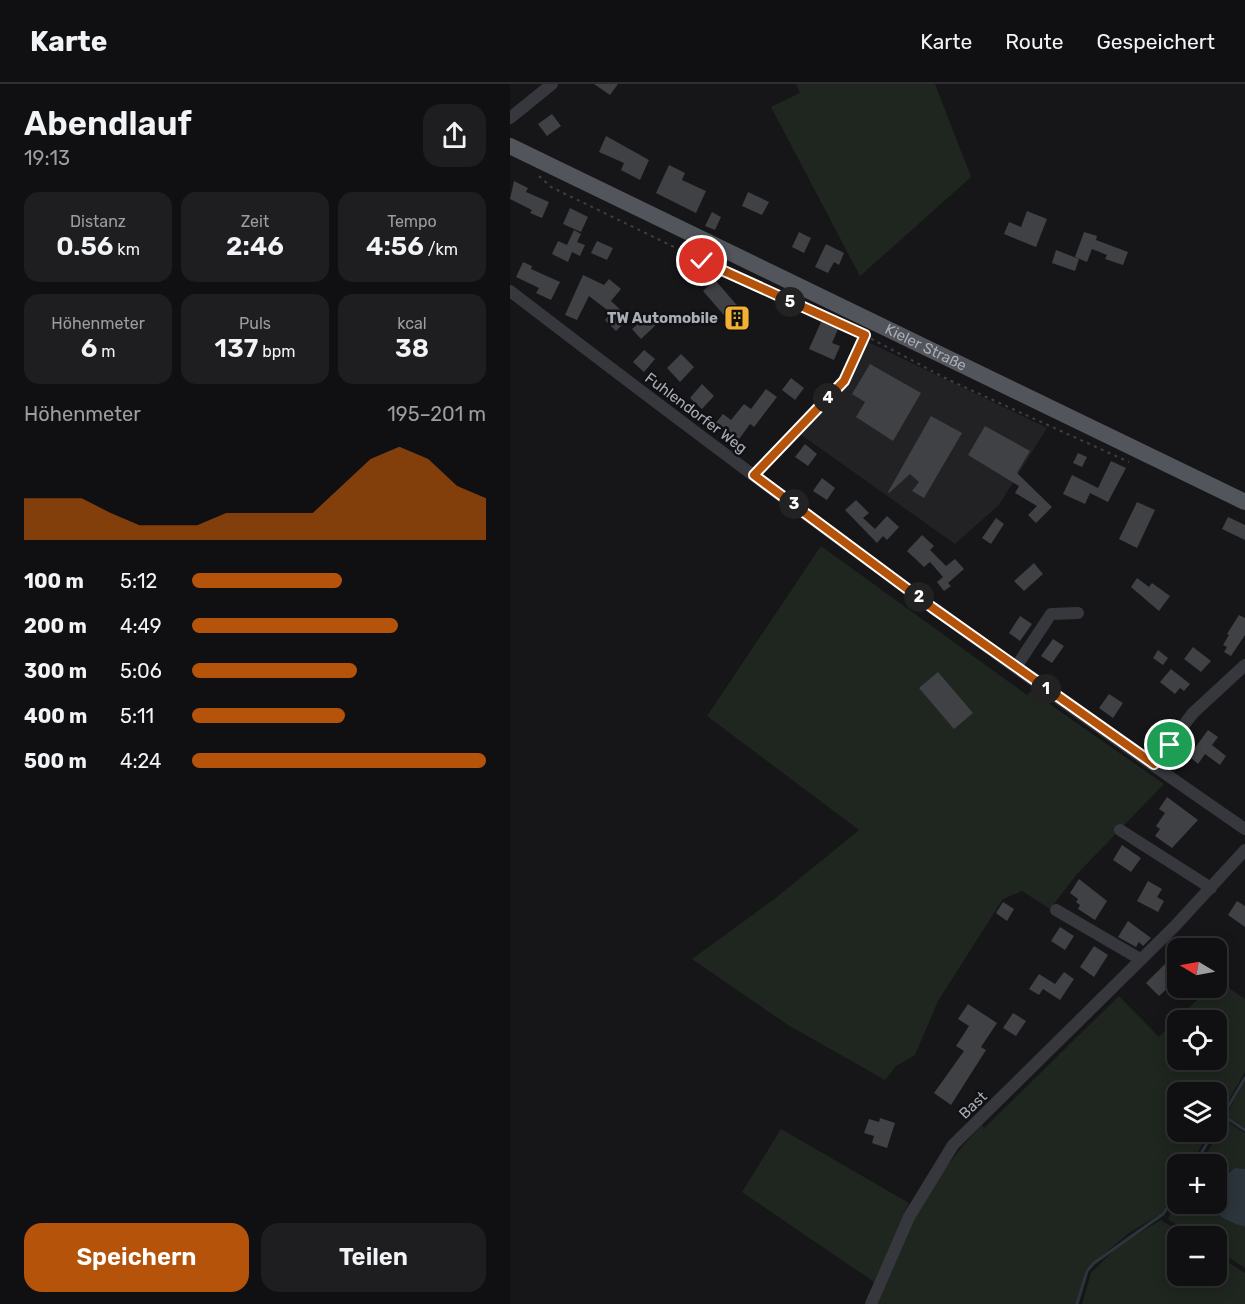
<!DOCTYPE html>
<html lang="de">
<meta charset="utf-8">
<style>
body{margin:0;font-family:Rubik,sans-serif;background:#1e1e20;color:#f1f3f6;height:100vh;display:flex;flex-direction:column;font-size:22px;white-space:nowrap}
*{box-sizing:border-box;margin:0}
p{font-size:20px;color:#9c9d9f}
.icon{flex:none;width:33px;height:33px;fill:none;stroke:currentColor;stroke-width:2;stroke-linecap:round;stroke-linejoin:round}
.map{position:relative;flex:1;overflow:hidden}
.side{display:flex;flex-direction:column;background:#101012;width:510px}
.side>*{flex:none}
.needle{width:39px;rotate:280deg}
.tools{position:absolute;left:657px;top:854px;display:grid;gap:12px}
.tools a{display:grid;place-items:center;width:60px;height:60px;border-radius:12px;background:#101012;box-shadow:0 3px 15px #0003,0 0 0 2px #303032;font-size:30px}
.pin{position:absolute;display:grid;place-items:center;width:51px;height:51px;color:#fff;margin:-26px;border:3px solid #fff;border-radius:50%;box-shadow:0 2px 6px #0007}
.km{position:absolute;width:30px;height:30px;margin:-15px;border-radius:50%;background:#222;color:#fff;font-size:16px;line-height:30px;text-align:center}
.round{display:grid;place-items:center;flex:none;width:63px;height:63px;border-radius:18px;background:#1e1e20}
.overview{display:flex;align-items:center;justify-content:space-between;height:102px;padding:0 24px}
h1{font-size:33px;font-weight:600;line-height:45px}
.stats{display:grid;grid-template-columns:repeat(3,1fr);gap:9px;height:102px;padding:6px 24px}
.stats div{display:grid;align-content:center;border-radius:15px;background:#1e1e20;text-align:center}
.stats b{font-size:26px;font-weight:600}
.stats small{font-size:16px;font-weight:400}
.stats p{font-size:16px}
.chart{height:168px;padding:12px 24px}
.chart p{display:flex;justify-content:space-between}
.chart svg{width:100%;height:108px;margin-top:6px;fill:#b45309;opacity:.7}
.action{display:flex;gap:12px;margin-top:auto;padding:12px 24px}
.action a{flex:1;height:69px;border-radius:18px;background:#b45309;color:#fff;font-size:24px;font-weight:600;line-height:69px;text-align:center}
.action a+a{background:#1e1e20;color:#f1f3f6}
ul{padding:0 24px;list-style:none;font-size:20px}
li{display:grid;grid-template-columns:96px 72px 1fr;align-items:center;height:45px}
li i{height:15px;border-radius:8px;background:#b45309}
header{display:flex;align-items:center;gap:36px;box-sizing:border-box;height:84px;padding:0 30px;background:#101012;border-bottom:2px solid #303032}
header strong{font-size:28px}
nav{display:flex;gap:33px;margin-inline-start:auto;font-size:21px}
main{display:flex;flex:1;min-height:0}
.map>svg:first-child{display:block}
</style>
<header>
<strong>Karte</strong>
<nav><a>Karte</a><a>Route</a><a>Gespeichert</a></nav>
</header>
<main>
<section class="side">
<div class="overview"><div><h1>Abendlauf</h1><p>19:13</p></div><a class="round"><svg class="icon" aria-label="share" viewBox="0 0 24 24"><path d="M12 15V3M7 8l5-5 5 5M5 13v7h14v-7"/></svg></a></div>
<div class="stats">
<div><p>Distanz</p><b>0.56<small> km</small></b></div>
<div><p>Zeit</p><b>2:46</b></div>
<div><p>Tempo</p><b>4:56<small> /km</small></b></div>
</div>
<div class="stats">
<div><p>Höhenmeter</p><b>6<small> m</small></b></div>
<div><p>Puls</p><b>137<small> bpm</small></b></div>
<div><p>kcal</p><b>38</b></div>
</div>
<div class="chart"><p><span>Höhenmeter</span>195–201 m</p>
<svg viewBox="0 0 160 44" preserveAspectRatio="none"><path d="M0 44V27L10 27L20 27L30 33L40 38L50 38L60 38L70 33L80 33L90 33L100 33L110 22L120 11L130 6L140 11L150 22L160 27V44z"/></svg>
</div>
<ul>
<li><b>100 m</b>5:12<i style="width:51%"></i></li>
<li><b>200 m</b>4:49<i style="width:70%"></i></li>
<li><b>300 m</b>5:06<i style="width:56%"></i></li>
<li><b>400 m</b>5:11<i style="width:52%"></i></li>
<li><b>500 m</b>4:24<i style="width:100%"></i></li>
</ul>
<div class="action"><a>Speichern</a><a>Teilen</a></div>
</section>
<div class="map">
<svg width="735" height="1220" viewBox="0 0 735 1220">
<rect width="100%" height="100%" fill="#161618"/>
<!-- built -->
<polygon fill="#222225" points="356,257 537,344 489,421 445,460 290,350 336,299"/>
<!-- green -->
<g fill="#1e261f" fill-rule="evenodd">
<polygon points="286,0 425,0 461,93 350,192 261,23 290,9"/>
<polygon points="311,462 517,611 521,607 654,700 567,790 540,825 512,807 493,815 428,917 405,971 386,982 375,996 278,941 182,875 267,813 349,746 197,632"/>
<path d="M 707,896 L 735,915 L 735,988 L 707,1037 L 706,1008 L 668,1008 L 668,1047 L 700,1047 L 681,1080 L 668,1080 L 667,1102 L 652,1129 L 619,1149 L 576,1185 L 566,1220 L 364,1220 C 393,1155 421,1092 472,1041 L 474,1044 L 609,912 L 649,953 L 700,903 L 706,903 ZM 668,936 L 706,936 L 706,975 L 668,975 Z"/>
<polygon points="735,997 735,1044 716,1031"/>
<polygon points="716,1037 735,1049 735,1085 719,1087 707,1099 706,1080 690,1080"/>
<polygon points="271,1045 399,1119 364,1198 232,1108"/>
<polygon points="667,1118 700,1119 716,1136 735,1143 735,1184 707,1166 706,1152 685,1152 658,1135"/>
<polygon points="651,1136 677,1152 668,1152 668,1191 706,1191 707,1171 735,1189 735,1220 572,1220 581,1189 608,1162"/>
</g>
<!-- water -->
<path fill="#2c353c" d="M 725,1084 L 735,1085 L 735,1143 C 720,1138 707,1134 700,1119 L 706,1119 L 708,1097 Z"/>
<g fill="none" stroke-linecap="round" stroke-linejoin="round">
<!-- stream -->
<g stroke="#2c353c" stroke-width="3">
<polyline points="714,1032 735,1046"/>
<polyline points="706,1043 735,994"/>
<polyline points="685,1080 704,1047"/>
<polyline points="567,1220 577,1187 584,1179 653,1130 668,1108"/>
</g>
</g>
<!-- building -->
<g fill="#404145">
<polygon points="84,0 108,0 100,11"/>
<polygon points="42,30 51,42 37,52 28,40"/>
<polygon points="96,52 139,76 130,96 111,86 114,79 89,68"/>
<polygon points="159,81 175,89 172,96 196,107 186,129 146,109"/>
<polygon points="4,97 18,104 16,108 39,118 32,134 20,129 22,126 0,115"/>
<polygon points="238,108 259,118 252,131 232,122"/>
<polygon points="60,124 78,133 71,148 53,140"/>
<polygon points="517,127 537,135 526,163 494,150 499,138 511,143"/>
<polygon points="202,128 211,133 205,146 195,142"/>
<polygon points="64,146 71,150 67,158 75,161 70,172 62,168 58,178 42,170 48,157 57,161"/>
<polygon points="289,148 301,154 294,169 282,163"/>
<polygon points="574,148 587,152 586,156 618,168 613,181 595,175 597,171 582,165 577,178 565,173"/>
<polygon points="87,157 103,164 97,176 81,169"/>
<polygon points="316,160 334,169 329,181 324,178 318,189 305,183"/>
<polygon points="546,166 569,175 565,187 542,179"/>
<polygon points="13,178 22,182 21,185 50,198 41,216 26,209 29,204 6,193"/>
<polygon points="73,191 94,201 99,195 111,205 101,217 119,234 106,247 95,236 101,229 79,212 67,236 55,231"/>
<polygon points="205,196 238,234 226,245 193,207"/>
<polygon points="140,230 148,239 131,255 122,245"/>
<polygon points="311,238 328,245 322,259 330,262 324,276 299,265"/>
<polygon points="134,266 145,275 134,288 123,278"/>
<polygon points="171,270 184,283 170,298 157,284"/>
<polygon points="360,280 411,309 383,357 346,333 355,318 342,310"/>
<polygon points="281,294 294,304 285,316 272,306"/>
<polygon points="192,300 204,312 192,325 180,314"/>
<polygon points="256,305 267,313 244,343 240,340 227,358 204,341 213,330 221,336 234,320 241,325"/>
<polygon points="421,332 452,349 414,414 402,407 409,398 400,390 379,409 378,408"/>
<polygon points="475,342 520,367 507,389 542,423 526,439 518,431 527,422 505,409 509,402 458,371"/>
<polygon points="295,360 307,370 298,382 285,373"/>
<polygon points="568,369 577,373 572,383 563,379"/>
<polygon points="601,377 616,384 598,418 580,409 575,420 553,410 562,391 588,404"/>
<polygon points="312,394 325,404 317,416 303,407"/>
<polygon points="346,416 359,429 353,434 365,445 377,432 389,443 377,456 373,452 367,459 335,426"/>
<polygon points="627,418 645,426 627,464 609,455"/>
<polygon points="718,433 735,441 735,456 712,445"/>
<polygon points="486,434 494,440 481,460 472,454"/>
<polygon points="412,451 424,462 420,466 436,482 445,475 454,485 438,499 441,502 434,507 427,498 433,493 420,478 414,483 397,467"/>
<polygon points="524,479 533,490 514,507 504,497"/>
<polygon points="627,494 639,503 642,499 660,512 649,527 621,503"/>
<polygon points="729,531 735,534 735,551 721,572 714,568 717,563 713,561 719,551 717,550"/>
<polygon points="510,532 522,540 510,557 499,549"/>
<polygon points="543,555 554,562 542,579 531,572"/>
<polygon points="683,563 701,577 691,588 674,575"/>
<polygon points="648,566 658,574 653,581 643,574"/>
<polygon points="661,585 680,600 674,607 670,604 665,610 650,598"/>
<polygon points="428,588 463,629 444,645 409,604"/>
<polygon points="599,610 613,619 603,634 589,624"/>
<polygon points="698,646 708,653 702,661 716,672 710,681 695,670 688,680 679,672"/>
<polygon points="657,713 688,736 662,764 645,752 650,745 646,742 655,729 649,725"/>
<polygon points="612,761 631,774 621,788 603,776"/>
<polygon points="569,795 597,817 585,836 568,825 570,821 566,818 568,815 560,809"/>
<polygon points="638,797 652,805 647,813 654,817 648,828 627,817"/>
<polygon points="727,817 735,822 735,843 718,831"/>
<polygon points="493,818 504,825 497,837 486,829"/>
<polygon points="618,837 641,854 633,862 629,858 626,863 608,853"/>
<polygon points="550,843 564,852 555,866 541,857"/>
<polygon points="584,862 598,871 584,893 570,883"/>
<polygon points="661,874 668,881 668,895 649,912 636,899"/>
<polygon points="554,888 564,895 550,916 533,905 529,911 519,905 529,890 545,900"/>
<polygon points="458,920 487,939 471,963 476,966 441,1021 424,1009 454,967 446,962 459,942 448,935"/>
<polygon points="503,929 516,937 506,952 493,944"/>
<polygon points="370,1034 385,1039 377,1064 362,1059 364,1052 354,1049 359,1035 369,1038"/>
</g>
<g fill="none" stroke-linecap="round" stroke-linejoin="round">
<!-- path -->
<g stroke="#3d3f44" stroke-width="2" stroke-dasharray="3 4.5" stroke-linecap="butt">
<polyline points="29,92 41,103 236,198 318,232"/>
<polyline points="328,237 439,296 619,378"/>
<polyline points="317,315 334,297 355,251"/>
</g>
<!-- minor -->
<g stroke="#37383d" stroke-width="12">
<polyline points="0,34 42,0"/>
<path d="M 0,207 C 241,392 485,573 735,745"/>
<polyline points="244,391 309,323"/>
<polyline points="506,583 541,530 568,529"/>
<polyline points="644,680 683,629 735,581"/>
<polyline points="610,746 701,804"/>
<polyline points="546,826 630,875"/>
<polyline points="361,1220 399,1133 443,1061 665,842 735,766"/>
</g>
<!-- major -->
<path stroke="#53555c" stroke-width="16" id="s1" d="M 0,62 L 735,418"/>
</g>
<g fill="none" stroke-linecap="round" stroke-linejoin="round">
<defs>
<polyline id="route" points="192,177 355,251 334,297 244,391 423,524 644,680 660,661"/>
</defs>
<!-- route casing -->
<use href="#route" stroke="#fff" stroke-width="12"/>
<!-- route -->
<use href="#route" stroke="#b45309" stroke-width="8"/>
</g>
<!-- icons -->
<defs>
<symbol id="building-square" viewBox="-11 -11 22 22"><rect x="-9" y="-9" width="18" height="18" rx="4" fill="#f2b134" stroke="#111113"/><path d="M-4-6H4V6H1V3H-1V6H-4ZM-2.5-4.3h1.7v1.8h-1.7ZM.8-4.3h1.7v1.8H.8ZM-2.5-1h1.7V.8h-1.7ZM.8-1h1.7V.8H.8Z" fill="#111"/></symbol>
</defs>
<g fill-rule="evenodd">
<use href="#building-square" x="212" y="219" width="30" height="30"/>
</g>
<g text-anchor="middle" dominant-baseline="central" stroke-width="5" stroke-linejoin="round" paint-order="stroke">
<!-- poi labels -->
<g font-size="15" font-weight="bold" fill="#a8adb8" stroke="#111113" text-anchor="end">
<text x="208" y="234">TW Automobile</text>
</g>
<!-- street labels -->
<g font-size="15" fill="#a8adb8" stroke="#111113">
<text stroke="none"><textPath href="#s1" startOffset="462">Kieler Straße</textPath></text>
<text transform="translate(186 329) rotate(37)">Fuhlendorfer Weg</text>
<text transform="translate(463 1021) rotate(-44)">Bast</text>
</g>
</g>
</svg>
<div class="tools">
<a><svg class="needle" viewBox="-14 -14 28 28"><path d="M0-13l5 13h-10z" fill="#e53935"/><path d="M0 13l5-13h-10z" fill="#9c9d9f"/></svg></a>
<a><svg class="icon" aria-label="locate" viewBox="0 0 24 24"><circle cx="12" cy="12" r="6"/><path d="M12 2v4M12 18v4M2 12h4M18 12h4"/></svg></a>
<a><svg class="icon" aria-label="layers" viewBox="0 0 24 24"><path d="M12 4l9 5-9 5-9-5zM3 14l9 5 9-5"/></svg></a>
<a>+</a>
<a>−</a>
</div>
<div class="pin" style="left:660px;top:661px;background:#1e9e55"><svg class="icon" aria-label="arrive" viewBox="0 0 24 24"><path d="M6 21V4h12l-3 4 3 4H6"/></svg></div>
<div class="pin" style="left:192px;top:177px;background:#d93025"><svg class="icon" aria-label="check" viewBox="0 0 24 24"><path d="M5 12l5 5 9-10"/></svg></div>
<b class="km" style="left:536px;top:605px">1</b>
<b class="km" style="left:409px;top:513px">2</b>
<b class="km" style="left:284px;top:420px">3</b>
<b class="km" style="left:318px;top:314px">4</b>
<b class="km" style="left:280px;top:218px">5</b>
</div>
</main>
